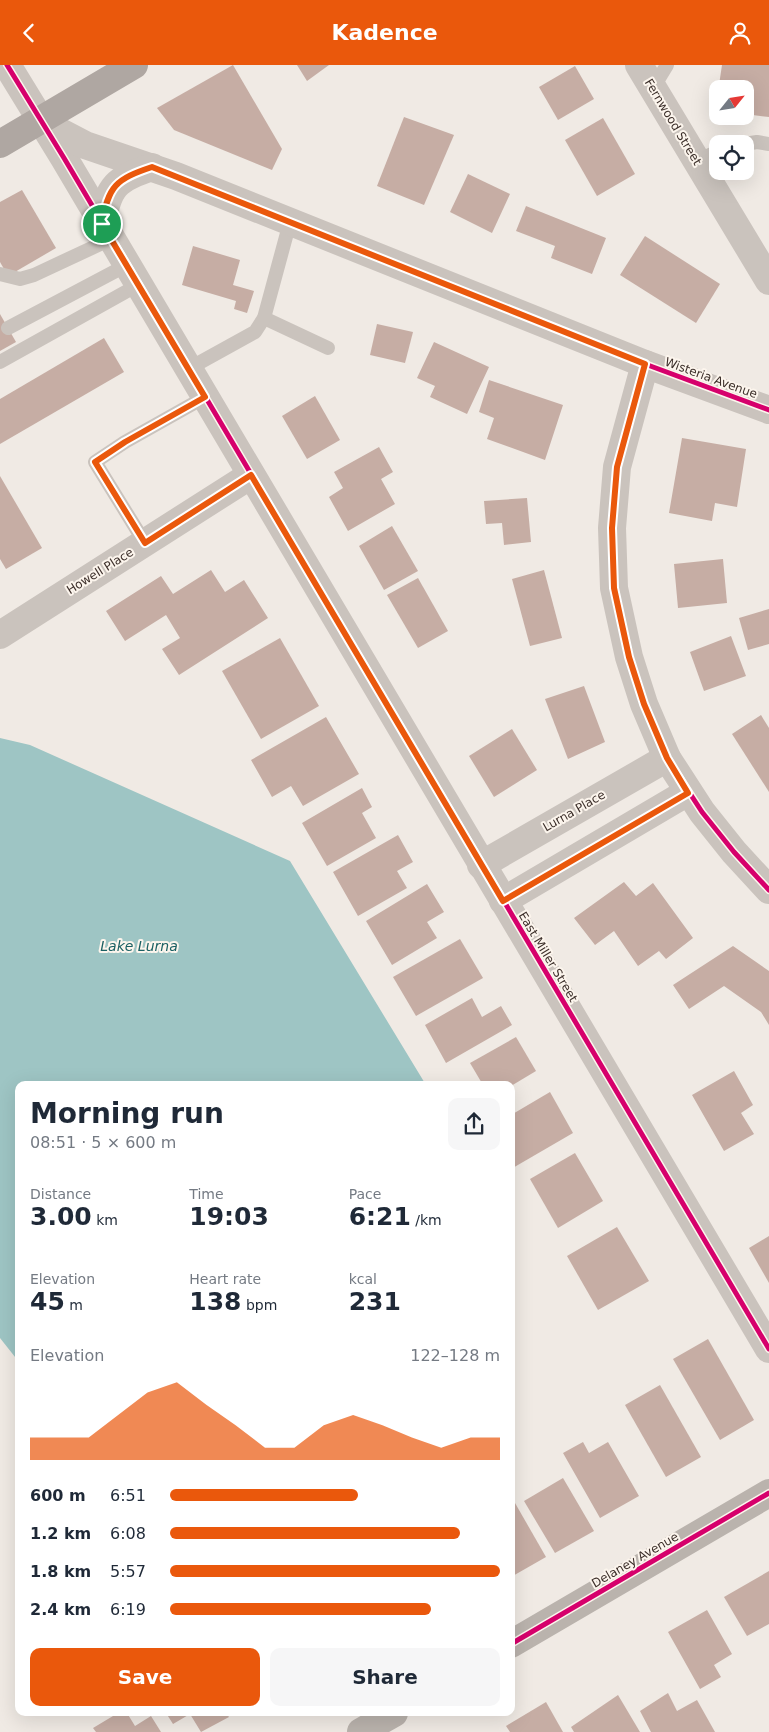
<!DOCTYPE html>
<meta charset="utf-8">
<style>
body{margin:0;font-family:"DejaVu Sans",sans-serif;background:#f6f6f7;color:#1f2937;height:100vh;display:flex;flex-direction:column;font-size:19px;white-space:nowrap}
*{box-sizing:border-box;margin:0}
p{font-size:16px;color:#747a83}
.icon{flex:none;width:28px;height:28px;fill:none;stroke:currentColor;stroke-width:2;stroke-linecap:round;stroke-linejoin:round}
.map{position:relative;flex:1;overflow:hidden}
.panel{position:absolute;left:15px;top:1016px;width:500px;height:635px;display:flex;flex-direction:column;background:#fff;border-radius:10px;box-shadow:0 5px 20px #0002}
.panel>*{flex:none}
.needle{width:32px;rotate:60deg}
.controls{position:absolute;left:709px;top:15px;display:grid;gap:10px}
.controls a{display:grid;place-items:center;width:45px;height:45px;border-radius:10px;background:#fff;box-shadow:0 5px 20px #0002;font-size:25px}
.pin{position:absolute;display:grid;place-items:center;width:42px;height:42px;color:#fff;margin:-21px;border:2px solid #fff;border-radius:50%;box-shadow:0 1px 5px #0007}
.round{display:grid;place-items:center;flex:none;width:52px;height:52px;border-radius:10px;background:#f6f6f7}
.summary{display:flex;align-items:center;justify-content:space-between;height:85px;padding:0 15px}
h1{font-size:28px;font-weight:600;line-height:38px}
.stats{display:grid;grid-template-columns:repeat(3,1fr);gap:8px;height:85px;padding:5px 15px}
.stats div{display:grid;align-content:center}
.stats b{font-size:25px;font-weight:600}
.stats small{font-size:14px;font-weight:400}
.stats p{font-size:14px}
.chart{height:140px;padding:10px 15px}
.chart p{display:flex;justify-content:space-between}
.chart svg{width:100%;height:90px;margin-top:5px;fill:#ea580c;opacity:.7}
.primary-button{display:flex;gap:10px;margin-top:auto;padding:10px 15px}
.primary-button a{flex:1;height:58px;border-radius:10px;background:#ea580c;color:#fff;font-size:20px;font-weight:600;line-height:58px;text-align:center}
.primary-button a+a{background:#f6f6f7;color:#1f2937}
ul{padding:0 15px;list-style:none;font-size:16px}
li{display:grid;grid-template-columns:80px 60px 1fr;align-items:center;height:38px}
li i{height:12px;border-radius:6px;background:#ea580c}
header{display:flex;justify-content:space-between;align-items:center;height:65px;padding:0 15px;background:#ea580c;color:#fff;font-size:22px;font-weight:600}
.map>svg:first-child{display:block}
</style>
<header><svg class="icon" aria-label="back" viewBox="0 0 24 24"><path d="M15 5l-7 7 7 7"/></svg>Kadence<svg class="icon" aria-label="person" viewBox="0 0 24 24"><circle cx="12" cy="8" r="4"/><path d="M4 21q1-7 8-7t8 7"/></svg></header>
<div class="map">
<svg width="769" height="1667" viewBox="0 0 769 1667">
<rect width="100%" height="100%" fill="#f0eae4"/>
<!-- water -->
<polygon fill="#9ec5c4" points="0,673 30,680 290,796 426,1020 19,1020 19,1297 0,1273"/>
<!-- building -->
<g fill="#c6ada4">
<polygon points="233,0 282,84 272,105 174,65 157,43"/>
<polygon points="297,0 329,0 307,16"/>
<polygon points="722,0 769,0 769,52 745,49 745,24 733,24 719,20"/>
<polygon points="575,1 594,34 558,55 539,22"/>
<polygon points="404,52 454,70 424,140 377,121"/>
<polygon points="603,53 635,109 597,131 565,75"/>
<polygon points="468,109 510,129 492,168 450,147"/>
<polygon points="22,125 56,183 8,211 0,197 0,137"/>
<polygon points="526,141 606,173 592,209 551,193 555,181 516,166"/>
<polygon points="645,171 720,219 696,258 620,210"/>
<polygon points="193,181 240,195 233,220 254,226 247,248 234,244 236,236 182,220"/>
<polygon points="0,249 16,277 0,286"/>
<polygon points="377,259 413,267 405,298 370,290"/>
<polygon points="104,273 124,307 0,379 0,334"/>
<polygon points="434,277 489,302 467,349 430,332 435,321 417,313"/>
<polygon points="489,315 563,340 545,395 487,374 494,353 479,347"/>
<polygon points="315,331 340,375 307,394 282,351"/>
<polygon points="682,373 746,384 737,442 715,438 712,456 669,448"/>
<polygon points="379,382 393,407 381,414 395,439 348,466 329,432 343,423 334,407"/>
<polygon points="0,411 42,483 6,504 0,494"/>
<polygon points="527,433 531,477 504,480 502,458 486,459 484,436"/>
<polygon points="392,461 418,506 384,525 359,481"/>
<polygon points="723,494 727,538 678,543 674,499"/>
<polygon points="211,505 225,527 244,515 268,553 179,610 162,584 180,573 166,550 125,576 106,546 161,511 173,529"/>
<polygon points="544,505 562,573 530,581 512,514"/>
<polygon points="418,513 448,566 418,583 387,530"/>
<polygon points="769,544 769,579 748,585 739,553"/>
<polygon points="731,571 746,611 704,626 690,587"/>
<polygon points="280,573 319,641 261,674 222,606"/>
<polygon points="584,621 605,677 568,694 545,634"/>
<polygon points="761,650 769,663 769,727 732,669"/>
<polygon points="326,652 359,709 303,741 291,721 272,732 251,695"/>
<polygon points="512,664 537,705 494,732 469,691"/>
<polygon points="362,723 372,742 362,748 376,773 327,801 302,758"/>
<polygon points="398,770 413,797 397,806 407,823 358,851 333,807"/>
<polygon points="624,817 636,831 653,818 693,873 666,894 659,886 638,901 614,866 595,880 574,853"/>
<polygon points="427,819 444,847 427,857 437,873 392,900 366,856"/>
<polygon points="460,874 483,913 416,951 393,912"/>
<polygon points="733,881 769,906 769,960 761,947 724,921 689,944 673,920"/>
<polygon points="472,933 482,952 501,941 512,960 446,998 425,960"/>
<polygon points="516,972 536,1006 511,1021 483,1020 470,998"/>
<polygon points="734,1006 753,1040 741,1048 754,1069 724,1086 692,1030"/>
<polygon points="550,1027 573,1068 511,1104 511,1050"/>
<polygon points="575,1088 603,1136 558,1163 530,1114"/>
<polygon points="617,1162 649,1216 598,1245 567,1191"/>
<polygon points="769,1171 769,1218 749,1183"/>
<polygon points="708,1274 754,1355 720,1375 673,1294"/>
<polygon points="660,1320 701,1392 666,1412 625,1340"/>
<polygon points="583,1377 589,1388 608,1377 639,1431 600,1453 563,1388"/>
<polygon points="563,1413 594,1466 555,1488 524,1436"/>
<polygon points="511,1431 546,1492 511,1512"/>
<polygon points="769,1506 769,1559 747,1571 724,1532"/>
<polygon points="707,1545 732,1589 714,1600 721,1612 700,1624 668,1567"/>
<polygon points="668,1628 677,1646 697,1635 715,1667 651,1667 640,1646"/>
<polygon points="618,1630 640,1667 574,1667 571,1662"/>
<polygon points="546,1637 563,1667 510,1667 506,1661"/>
<polygon points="118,1648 127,1648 135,1661 151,1651 161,1667 96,1667 93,1663"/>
<polygon points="166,1648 226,1648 229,1652 201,1667 190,1649 173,1659"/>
</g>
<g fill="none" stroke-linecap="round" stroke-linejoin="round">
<!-- lane -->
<g stroke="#cac3bd" stroke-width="14">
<polyline points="653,23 667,0"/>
<polyline points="745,79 757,77 769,79"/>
<polyline points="697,96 718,86"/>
<polyline points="0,209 20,214 34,210 111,174"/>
<polyline points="264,253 328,283"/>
<polyline points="8,263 127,200"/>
<polyline points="0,297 138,220"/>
<polyline points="188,304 255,267 264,253 290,157"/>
<polyline points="145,478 95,397 125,377 205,332"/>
</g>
<!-- street -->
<g stroke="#cac3bd" stroke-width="28">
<polyline points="7,0 64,93 769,1284"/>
<polyline points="639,0 769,216"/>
<polyline points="41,57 85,80 176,111 645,299 769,345"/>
<path d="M 102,159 C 108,121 116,114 152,102"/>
<polyline points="645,299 617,402 612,463 614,523 629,592 644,639 667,693 702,747 734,787 769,825"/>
<polyline points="0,570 251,410"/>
<polyline points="481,800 667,693"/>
<polyline points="503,836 688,727"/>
</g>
<!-- secondary -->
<g stroke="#bab3ad" stroke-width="28">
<polyline points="511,1579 769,1428"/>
<polyline points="361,1667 394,1648"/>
</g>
<!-- primary -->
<polyline stroke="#afa7a2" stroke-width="28" points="0,79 134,0"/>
<defs>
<g id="cycleway">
<polyline points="7,0 64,93 769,1284"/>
<polyline points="769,345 645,299 617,402 612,463 614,523 629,592 644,639 667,693 702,747 734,787 769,825"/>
<polyline points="511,1579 769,1428"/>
</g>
</defs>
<!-- cycleway casing -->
<use href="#cycleway" stroke="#fcf5ed" stroke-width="8"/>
<!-- cycleway -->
<use href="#cycleway" stroke="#d6006c" stroke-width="5"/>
</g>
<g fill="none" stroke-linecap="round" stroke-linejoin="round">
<defs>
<path id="route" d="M 152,102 L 645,299 L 617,402 L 612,463 L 614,523 L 629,592 L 644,639 L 667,693 L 688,728 L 503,836 L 251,410 L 145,478 L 95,397 L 125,377 L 205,332 L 102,159 C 108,121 116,114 152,102 Z"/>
</defs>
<!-- route casing -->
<use href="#route" stroke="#fff" stroke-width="10"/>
<!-- route -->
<use href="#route" stroke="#ea580c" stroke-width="6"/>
</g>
<g text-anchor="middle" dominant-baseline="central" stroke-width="4" stroke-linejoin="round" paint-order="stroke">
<!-- street labels -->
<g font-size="12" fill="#3c2f2a" stroke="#fcf5ed">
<text transform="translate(673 57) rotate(59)">Fernwood Street</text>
<text transform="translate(711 313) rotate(20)">Wisteria Avenue</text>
<text transform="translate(100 506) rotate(-32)">Howell Place</text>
<text transform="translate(574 746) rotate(-30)">Lurna Place</text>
<text transform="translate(548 892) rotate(59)">East Miller Street</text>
<text transform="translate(635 1495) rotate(-30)">Delaney Avenue</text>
</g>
<!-- water labels -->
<g font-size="14" font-style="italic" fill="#1a6063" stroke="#fcf5ed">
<text x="139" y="881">Lake Lurna</text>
</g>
</g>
</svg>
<div class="controls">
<a><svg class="needle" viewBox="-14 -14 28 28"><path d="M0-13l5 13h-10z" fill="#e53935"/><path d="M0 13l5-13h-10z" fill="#747a83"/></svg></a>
<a><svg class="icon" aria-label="locate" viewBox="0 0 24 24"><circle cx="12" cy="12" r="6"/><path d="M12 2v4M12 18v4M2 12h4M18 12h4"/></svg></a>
</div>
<div class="pin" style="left:102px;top:159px;background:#1e9e55"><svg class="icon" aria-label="arrive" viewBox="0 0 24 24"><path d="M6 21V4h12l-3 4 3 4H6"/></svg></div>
<section class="panel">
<div class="summary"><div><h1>Morning run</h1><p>08:51 · 5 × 600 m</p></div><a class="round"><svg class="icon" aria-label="share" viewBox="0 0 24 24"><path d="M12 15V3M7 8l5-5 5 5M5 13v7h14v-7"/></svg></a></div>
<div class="stats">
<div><p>Distance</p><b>3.00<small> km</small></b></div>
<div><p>Time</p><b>19:03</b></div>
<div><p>Pace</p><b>6:21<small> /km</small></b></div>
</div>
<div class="stats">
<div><p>Elevation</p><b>45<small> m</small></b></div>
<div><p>Heart rate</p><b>138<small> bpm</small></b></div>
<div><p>kcal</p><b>231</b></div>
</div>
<div class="chart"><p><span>Elevation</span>122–128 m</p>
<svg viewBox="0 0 160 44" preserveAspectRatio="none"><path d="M0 44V33L10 33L20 33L30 22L40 11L50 6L60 17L70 27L80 38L90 38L100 27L110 22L120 27L130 33L140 38L150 33L160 33V44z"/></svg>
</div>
<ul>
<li><b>600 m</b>6:51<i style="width:57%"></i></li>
<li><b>1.2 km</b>6:08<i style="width:88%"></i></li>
<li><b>1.8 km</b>5:57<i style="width:100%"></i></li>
<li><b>2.4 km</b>6:19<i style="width:79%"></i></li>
</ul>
<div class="primary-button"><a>Save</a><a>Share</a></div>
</section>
</div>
